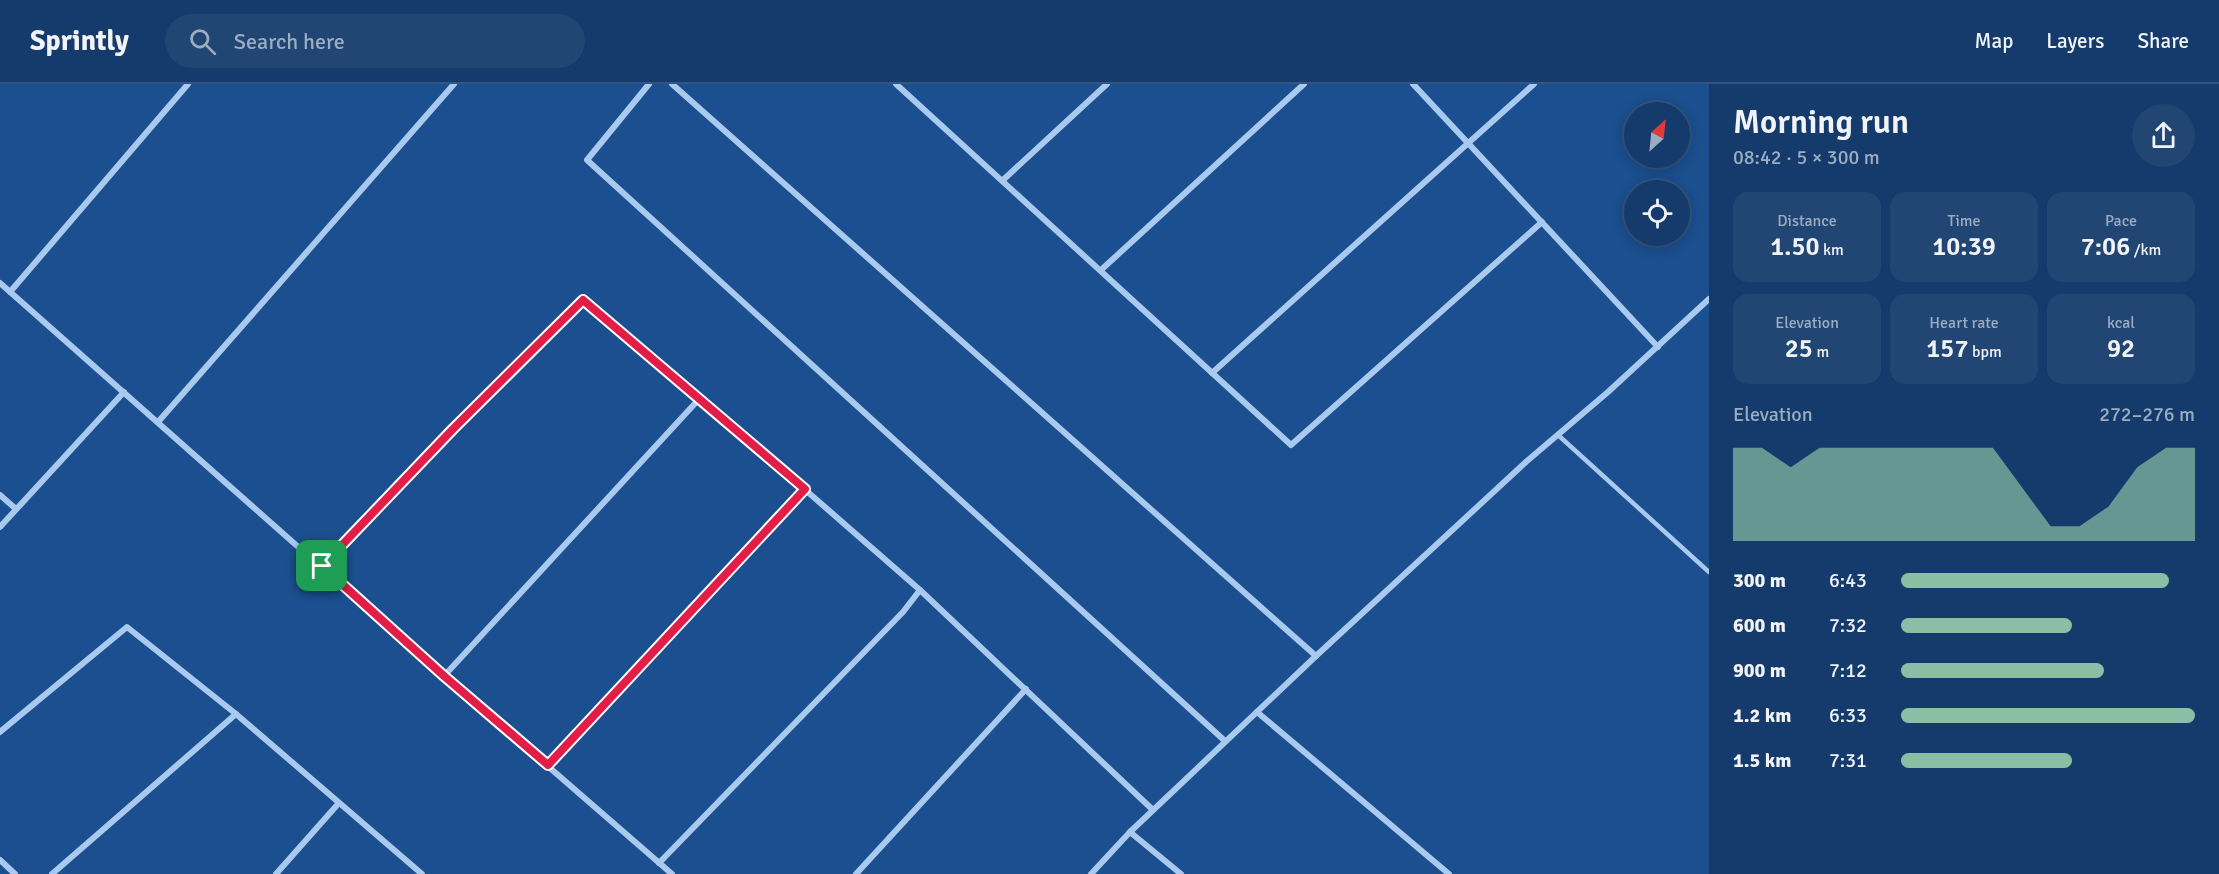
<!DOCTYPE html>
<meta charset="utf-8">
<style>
body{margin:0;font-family:Signika,sans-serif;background:#214673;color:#f1f3f6;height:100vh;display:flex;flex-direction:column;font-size:22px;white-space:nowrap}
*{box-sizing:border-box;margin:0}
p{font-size:20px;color:#9dadc1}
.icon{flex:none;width:33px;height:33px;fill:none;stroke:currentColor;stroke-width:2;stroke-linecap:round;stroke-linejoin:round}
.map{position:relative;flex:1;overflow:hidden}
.drawer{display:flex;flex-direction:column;background:#143b6b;width:510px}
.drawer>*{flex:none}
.needle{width:39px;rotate:27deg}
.tools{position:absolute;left:1624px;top:18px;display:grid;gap:12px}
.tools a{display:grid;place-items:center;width:66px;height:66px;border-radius:50%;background:#143b6b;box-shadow:0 3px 15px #0003,0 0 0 2px #33557e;font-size:30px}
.pin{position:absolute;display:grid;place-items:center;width:51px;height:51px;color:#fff;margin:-26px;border-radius:12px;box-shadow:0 3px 9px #0006}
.round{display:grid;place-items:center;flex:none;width:63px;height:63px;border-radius:32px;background:#214673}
.summary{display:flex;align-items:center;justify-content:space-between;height:102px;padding:0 24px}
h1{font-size:33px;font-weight:600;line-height:45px}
.stats{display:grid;grid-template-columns:repeat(3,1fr);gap:9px;height:102px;padding:6px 24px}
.stats div{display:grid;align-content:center;border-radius:15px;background:#214673;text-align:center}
.stats b{font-size:26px;font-weight:600}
.stats small{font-size:16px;font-weight:400}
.stats p{font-size:16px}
.chart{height:168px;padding:12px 24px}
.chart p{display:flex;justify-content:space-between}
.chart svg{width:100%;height:108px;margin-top:6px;fill:#8abfa5;opacity:.7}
ul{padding:0 24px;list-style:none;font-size:20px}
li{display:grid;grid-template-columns:96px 72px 1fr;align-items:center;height:45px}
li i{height:15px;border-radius:8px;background:#8abfa5}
header{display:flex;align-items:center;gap:36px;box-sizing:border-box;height:84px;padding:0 30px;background:#143b6b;border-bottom:2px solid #33557e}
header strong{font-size:28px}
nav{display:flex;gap:33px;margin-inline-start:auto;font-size:21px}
.search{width:420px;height:54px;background:#214673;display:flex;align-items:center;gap:15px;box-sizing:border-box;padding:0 21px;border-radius:33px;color:#9dadc1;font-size:22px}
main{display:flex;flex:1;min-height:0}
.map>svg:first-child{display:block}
</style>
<header>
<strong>Sprintly</strong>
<div class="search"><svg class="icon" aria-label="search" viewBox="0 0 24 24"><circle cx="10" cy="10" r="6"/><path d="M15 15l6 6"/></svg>Search here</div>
<nav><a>Map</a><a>Layers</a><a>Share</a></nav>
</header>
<main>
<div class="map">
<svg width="1709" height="790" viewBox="0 0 1709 790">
<rect width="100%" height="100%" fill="#1b4f8f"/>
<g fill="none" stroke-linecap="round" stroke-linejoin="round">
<!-- service -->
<polyline stroke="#a9c9ee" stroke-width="4.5" points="1558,351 1709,488"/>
<!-- minor -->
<g stroke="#a9c9ee" stroke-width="6">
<polyline points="649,0 587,76 1225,657"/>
<polyline points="672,0 1316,572"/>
<polyline points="896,0 1291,361 1542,138"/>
<polyline points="1413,0 1658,263"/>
<polyline points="1003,96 1107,0"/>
<polyline points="1101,186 1304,0"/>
<polyline points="0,199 444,592 672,790"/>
<polyline points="10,208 188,0"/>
<polyline points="1212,289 1534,0"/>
<polyline points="158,338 454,0"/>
<polyline points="0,411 16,425"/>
<polyline points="0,443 124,308"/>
<polyline points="322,482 453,345 583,216 700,314 920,506 1153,726"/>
<polyline points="444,592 700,314"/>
<polyline points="1257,628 1449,790"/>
<polyline points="0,648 127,543 236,630 422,790"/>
<polyline points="547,681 805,405"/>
<polyline points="1130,748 1181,790"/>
<polyline points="0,776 15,790"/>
<polyline points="659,779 903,528 920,506"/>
<polyline points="52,790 236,630"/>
<polyline points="276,790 338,720"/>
<polyline points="856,790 1026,605"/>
<polyline points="1091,790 1130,748 1316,572 1527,377 1608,308 1709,215"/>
</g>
</g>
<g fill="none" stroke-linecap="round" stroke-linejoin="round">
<defs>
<polygon id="route" points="583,216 805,405 548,681 444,592 322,482 453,345"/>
</defs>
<!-- route casing -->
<use href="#route" stroke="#fff" stroke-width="12"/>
<!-- route -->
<use href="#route" stroke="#e11d48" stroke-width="8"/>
</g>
</svg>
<div class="tools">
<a><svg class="needle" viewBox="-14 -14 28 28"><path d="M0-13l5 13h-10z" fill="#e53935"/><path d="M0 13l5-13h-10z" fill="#9dadc1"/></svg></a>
<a><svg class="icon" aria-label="locate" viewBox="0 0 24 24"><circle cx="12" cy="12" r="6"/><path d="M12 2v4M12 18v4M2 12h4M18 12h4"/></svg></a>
</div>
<div class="pin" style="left:322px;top:482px;background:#1e9e55"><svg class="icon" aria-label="arrive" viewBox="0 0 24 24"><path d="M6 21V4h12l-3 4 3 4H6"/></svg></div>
</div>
<section class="drawer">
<div class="summary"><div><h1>Morning run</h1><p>08:42 · 5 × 300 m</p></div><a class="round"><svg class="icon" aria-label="share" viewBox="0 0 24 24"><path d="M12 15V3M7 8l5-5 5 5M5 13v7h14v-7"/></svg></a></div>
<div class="stats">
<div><p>Distance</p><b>1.50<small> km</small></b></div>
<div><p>Time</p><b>10:39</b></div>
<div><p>Pace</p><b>7:06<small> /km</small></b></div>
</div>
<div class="stats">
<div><p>Elevation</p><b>25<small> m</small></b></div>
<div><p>Heart rate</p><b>157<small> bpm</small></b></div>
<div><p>kcal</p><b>92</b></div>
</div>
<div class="chart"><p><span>Elevation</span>272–276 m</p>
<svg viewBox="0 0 160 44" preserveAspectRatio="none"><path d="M0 44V6L10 6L20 14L30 6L40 6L50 6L60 6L70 6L80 6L90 6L100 22L110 38L120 38L130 30L140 14L150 6L160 6V44z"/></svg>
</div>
<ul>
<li><b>300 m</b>6:43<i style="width:91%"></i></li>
<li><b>600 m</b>7:32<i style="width:58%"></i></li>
<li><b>900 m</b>7:12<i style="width:69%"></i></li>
<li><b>1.2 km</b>6:33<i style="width:100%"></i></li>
<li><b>1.5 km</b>7:31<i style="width:58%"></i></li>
</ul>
</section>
</main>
